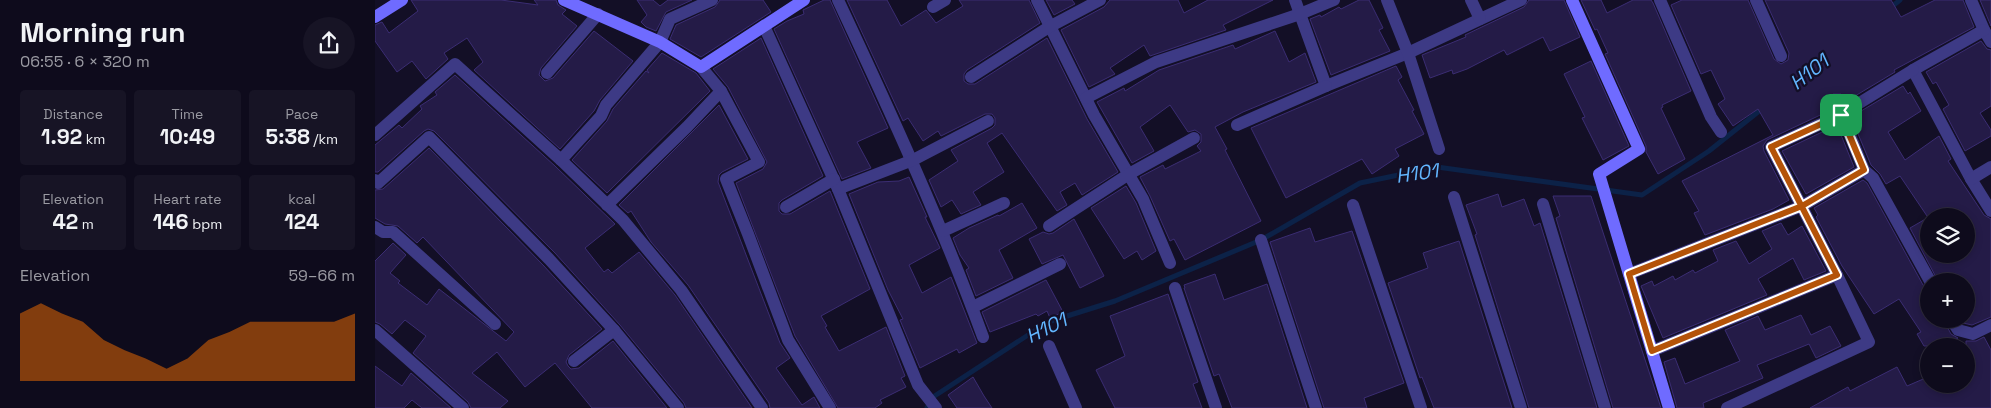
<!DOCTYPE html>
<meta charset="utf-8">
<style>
body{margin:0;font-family:"Space Grotesk",sans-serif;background:#171425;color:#f1f3f6;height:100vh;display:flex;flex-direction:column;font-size:19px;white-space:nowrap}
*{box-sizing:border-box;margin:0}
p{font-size:16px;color:#9b9ba3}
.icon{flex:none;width:28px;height:28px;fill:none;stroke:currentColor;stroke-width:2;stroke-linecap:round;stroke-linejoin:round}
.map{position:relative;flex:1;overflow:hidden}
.details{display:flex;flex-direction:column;background:#0e0b1c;width:375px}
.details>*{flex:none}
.buttons{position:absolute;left:1545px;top:208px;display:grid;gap:10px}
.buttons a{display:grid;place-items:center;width:55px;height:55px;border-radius:50%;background:#0e0b1c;box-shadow:0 2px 8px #0003,0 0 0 1px #2e2b3b;font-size:25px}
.pin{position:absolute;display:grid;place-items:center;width:42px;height:42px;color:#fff;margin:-21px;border-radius:10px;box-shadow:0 2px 8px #0006}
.round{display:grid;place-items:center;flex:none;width:52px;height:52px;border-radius:26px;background:#171425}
.headline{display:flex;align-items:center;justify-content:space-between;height:85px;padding:0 20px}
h1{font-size:28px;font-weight:800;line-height:38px}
.figures{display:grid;grid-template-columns:repeat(3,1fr);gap:8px;height:85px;padding:5px 20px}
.figures div{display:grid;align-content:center;border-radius:5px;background:#171425;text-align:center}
.figures b{font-size:21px;font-weight:800}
.figures small{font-size:14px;font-weight:400}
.figures p{font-size:14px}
.chart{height:140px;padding:10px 20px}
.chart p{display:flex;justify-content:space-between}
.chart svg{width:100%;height:90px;margin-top:5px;fill:#b45309;opacity:.7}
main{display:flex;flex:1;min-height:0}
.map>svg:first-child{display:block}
</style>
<main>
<section class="details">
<div class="headline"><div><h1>Morning run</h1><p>06:55 · 6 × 320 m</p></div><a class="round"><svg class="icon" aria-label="share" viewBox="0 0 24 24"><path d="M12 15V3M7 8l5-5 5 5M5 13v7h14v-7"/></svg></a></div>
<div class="figures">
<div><p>Distance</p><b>1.92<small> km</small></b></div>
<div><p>Time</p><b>10:49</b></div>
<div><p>Pace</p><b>5:38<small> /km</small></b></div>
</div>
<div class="figures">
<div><p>Elevation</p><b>42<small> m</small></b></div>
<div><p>Heart rate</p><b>146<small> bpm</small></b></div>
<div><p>kcal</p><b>124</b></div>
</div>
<div class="chart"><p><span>Elevation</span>59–66 m</p>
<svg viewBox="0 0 160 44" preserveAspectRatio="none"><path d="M0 44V11L10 6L20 11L30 15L40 24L50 29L60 33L70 38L80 33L90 24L100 20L110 15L120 15L130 15L140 15L150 15L160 11V44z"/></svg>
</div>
</section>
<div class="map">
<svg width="1616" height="408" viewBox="0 0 1616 408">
<rect width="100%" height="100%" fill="#130f26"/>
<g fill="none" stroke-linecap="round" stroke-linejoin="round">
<!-- stream -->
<g stroke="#0c2248" stroke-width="5">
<polyline points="1515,8 1525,0"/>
<polyline points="552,408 558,397 673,322 740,301 886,240 985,183 1062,167 1267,195 1334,151 1388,108"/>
</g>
</g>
<!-- building -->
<g fill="#241b47" stroke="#3b2d73">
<polygon points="36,0 126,0 163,5 159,0 181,0 183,5 191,10 187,14 202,26 166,68 164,75 170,81 178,78 219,31 258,61 225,100 219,111 185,149 99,70 108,62 92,38 69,53 73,59 51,79 37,61 22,72 0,41 0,25 7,22 14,33 43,11"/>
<polygon points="262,0 278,0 285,6 293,0 317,0 291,12 281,31 271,27 266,22 272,15"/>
<polygon points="345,0 388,0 396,12 326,57 295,39 301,25 340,7"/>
<polygon points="449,0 455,0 513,128 482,142 496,168 467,179 399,29 412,21 429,14 428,10"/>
<polygon points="472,0 512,0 526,26 551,10 561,23 588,6 584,0 654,0 665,23 592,70 589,74 589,81 593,84 600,84 672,38 712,119 743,172 707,195 700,183 685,192 692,205 682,211 627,133 612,143 629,172 598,192 606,205 586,214 577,200 566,207 554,180 583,161 576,150 617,128 620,125 620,118 617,114 610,114 566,136 563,131 548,141 533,118 528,121"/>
<polygon points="671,0 697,0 700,4 679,15"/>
<polygon points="735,0 803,0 809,13 833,0 898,0 848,25 851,30 775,56 769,45 735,68 740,74 714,87 686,30 729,7"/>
<polygon points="984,0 994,0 1008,28 1004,30 1015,51 956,75 935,19 945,15 946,17 964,7 966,9"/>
<polygon points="1154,0 1189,0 1205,37 1175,51 1168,37 1132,55 1129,50 1092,69 1078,74 1077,70 1055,78 1047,55 1091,37 1090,35 1149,7"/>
<polygon points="1206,0 1226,0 1232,13 1258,0 1276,0 1278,3 1316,91 1287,105 1288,107 1286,108 1310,159 1283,174 1271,152 1271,146 1230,54 1233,53 1222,29 1220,30"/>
<polygon points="1307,0 1373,0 1399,59 1406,64 1413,60 1414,53 1390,0 1516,0 1526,17 1560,0 1588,0 1599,27 1519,70 1520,72 1470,102 1466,94 1458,94 1453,100 1456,110 1392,140 1388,146 1389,151 1414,200 1398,209 1330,235 1319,213 1324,211 1307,181 1398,135 1383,109 1358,126 1343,104 1350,99 1336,70 1326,74 1296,5"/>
<polygon points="1605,0 1616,0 1616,26"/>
<polygon points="900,31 914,62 930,53 941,82 868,112 840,127 852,149 850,150 886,221 810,260 799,239 795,241 775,196 765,177 788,165 790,169 826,151 822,146 826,142 826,134 820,130 813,132 795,105 765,127 779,151 757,163 722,102 749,88 750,91 784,70 858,45 860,49"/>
<polygon points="386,38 448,176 407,200 404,203 404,211 407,214 415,214 455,191 495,289 446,316 452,326 450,327 464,351 511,327 530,376 526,378 531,387 505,400 507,403 500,408 463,408 420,336 361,183 388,169 392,162 353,87 338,69"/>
<polygon points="1606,41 1612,49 1616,50 1616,106 1605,113 1616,130 1616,136 1590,151 1568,109 1574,105 1561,82 1558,84 1551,72"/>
<polygon points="287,53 321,73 335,91 232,193 197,160 232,121 238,109 271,71 274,73 272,70"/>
<polygon points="1216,61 1254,146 1228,160 1207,118 1210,117 1189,74"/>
<polygon points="1021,66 1027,77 1023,80 1039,110 1037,111 1049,134 1020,149 1024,156 997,174 987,159 911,198 876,128"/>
<polygon points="80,75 180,166 240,224 210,248 229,272 233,269 237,273 264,252 300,295 377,408 311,408 309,403 245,325 180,253 59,131 53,129 49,131 3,172 0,172 0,145 24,125 27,128 47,109 45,106 62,95 60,92"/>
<polygon points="1528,86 1533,94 1535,92 1546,111 1513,132 1530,160 1564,136 1576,159 1573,161 1609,215 1616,219 1616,317 1597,325 1588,323 1585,319 1591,319 1591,281 1563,281 1535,228 1554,217 1554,254 1591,254 1591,216 1552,216 1525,176 1511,184 1505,174 1496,165 1476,117"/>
<polygon points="344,105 373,159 347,172 344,175 343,182 405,343 415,358 401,368 427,405 439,397 445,408 395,408 394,403 313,285 276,242 256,211 253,213 244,205"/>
<polygon points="1462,125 1479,167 1431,194 1407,151"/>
<polygon points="54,148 168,265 227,329 194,355 191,362 193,366 196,369 204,368 238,341 292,408 217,408 180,363 150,387 122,352 97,373 133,401 125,408 96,408 93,402 38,353 51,336 30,320 17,334 5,324 0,322 0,261 18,243 31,255 15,273 25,281 23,283 52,305 64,289 131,341 139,332 48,237 42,243 23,226 10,224 0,218 0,190 8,189"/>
<polygon points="534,177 552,217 550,217 565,248 534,265 547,293 576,277 602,343 584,353 582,349 545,368 525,320 528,319 513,290 474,194 503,182 524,181"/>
<polygon points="1488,180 1492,183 1548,285 1554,289 1554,319 1568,319 1576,334 1583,338 1569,346 1549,346 1542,334 1546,332 1524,299 1499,314 1467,266 1441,217 1443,215 1439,208"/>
<polygon points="751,186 761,203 781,251 767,260 762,251 749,259 716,208"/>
<polygon points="1123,194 1127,207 1149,199 1159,226 1165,223 1222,408 1154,408 1100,235 1102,234 1091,205"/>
<polygon points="1178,196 1216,196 1286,408 1238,408 1181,218 1185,216"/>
<polygon points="647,203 662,228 624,250 638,278 601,296 591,270 594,268 585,255 578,238 594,228 623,215 624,216"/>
<polygon points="699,219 729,276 705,288 688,255 667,264 654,239 668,232 674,234 678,233"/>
<polygon points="1406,223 1413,235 1427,226 1451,271 1429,280 1418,258 1383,279 1392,295 1288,338 1266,286 1277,281 1279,286 1298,276 1300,280 1318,270 1320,273 1343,261 1338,250 1361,241 1374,264 1397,249 1387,231"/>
<polygon points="935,228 940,242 977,231 1029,383 989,398 992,408 949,408 895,242"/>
<polygon points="1084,241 1137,408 1059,408 1047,377 1045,378 1013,283 1053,268 1048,253"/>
<polygon points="840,274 849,300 892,284 932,408 857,408 844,374 839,376 809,288 810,288 809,285"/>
<polygon points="671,280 688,312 675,318 672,311 663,316 661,314 615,332 607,312"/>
<polygon points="793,294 823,382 818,384 827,408 740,408 721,370 750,356 735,316"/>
<polygon points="1426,315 1436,335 1455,326 1466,346 1441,358 1434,344 1382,365 1388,378 1328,403 1329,408 1302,408 1289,362 1300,358 1310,384 1365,361 1350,330 1383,316 1390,330"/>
<polygon points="1609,337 1616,350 1616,408 1435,408 1473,387 1475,391 1522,367 1532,386 1553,377 1554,384 1556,384 1559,389 1570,384 1591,384 1591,341 1601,341"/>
<polygon points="0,366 27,386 36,373 76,408 47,408 37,400 29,408 0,408"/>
<polygon points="598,377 609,396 617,408 582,408 573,395"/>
</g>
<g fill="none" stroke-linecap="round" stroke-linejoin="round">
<!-- street -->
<g stroke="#3d3a85" stroke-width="12">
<path d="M 463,0 C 515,111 566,222 608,337"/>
<polyline points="662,0 719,115 768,199 795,263"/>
<polyline points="920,0 951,86 1033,53 1146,0"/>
<polyline points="1012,0 1033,53 1064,149"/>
<polyline points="1096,0 1105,19"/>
<polyline points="1285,0 1336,117 1346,132"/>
<polyline points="1381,0 1406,56"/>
<polyline points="1596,0 1609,30 1616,42"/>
<polyline points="558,7 570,0"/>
<polyline points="389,26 463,189 543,385 561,408"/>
<polyline points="1609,30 1538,70 1596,179 1616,211"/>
<polyline points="172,73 223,14"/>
<polyline points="596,77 674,27 725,0"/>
<polyline points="346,91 384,162 351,179 373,234 413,340 455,408"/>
<polyline points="711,98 781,62 925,14 959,0"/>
<polyline points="1461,101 1489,170 1498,178 1555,281"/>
<polyline points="862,125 951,86"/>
<polyline points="0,135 80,64 186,160 248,220 306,290 387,408"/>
<polyline points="186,160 226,116 231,105 285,42 295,19 337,0"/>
<polyline points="1596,179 1616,167"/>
<polyline points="0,180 3,183 54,137 174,259 239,330 303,408"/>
<polyline points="463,189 538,160 613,121"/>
<polyline points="1079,197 1146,408"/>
<polyline points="1168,204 1230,408"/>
<polyline points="232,205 312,127 346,91 326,67"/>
<polyline points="978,205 1046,408"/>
<polyline points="411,207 459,179"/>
<polyline points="674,226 754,174 819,138"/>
<polyline points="0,227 8,232 18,232 120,324"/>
<polyline points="568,231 629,203"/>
<polyline points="886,240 941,408"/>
<polyline points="1254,274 1427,206 1489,170"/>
<polyline points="800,288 841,408"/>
<polyline points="598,307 685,264"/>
<polyline points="1576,319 1583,330 1598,334 1616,325"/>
<polyline points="0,330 88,408"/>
<polyline points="674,346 701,408"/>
<polyline points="1277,351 1462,275 1396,147 1465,115 1538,70"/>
<polyline points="199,361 239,330"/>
<polyline points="1352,408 1494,342 1462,275"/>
</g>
<!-- secondary -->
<g stroke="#6f6bff" stroke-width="12">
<polyline points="189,0 285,42 326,67 429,0"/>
<polyline points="1197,0 1264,149 1224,174 1294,408"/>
<polyline points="0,17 27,0"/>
</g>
</g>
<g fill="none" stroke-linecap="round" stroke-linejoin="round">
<defs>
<polyline id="route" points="1466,115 1489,170 1427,206 1254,274 1277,351 1462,275 1396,147 1466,115"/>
</defs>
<!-- route casing -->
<use href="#route" stroke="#fff" stroke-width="10"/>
<!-- route -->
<use href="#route" stroke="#b45309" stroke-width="6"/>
</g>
<g text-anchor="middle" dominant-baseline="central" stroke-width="4.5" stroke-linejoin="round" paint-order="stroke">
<!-- water labels -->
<g font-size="20" font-style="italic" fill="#62b6ff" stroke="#130f26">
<text transform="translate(1434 72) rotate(-38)">H101</text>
<text transform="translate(1042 173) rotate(-8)">H101</text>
<text transform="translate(671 328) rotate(-26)">H101</text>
</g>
</g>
</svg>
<div class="buttons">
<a><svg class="icon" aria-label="layers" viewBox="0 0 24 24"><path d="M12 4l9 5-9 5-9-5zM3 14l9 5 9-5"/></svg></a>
<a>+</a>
<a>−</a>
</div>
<div class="pin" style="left:1466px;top:115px;background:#1e9e55"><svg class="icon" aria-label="arrive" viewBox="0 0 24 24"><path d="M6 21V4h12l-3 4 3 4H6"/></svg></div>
</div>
</main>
